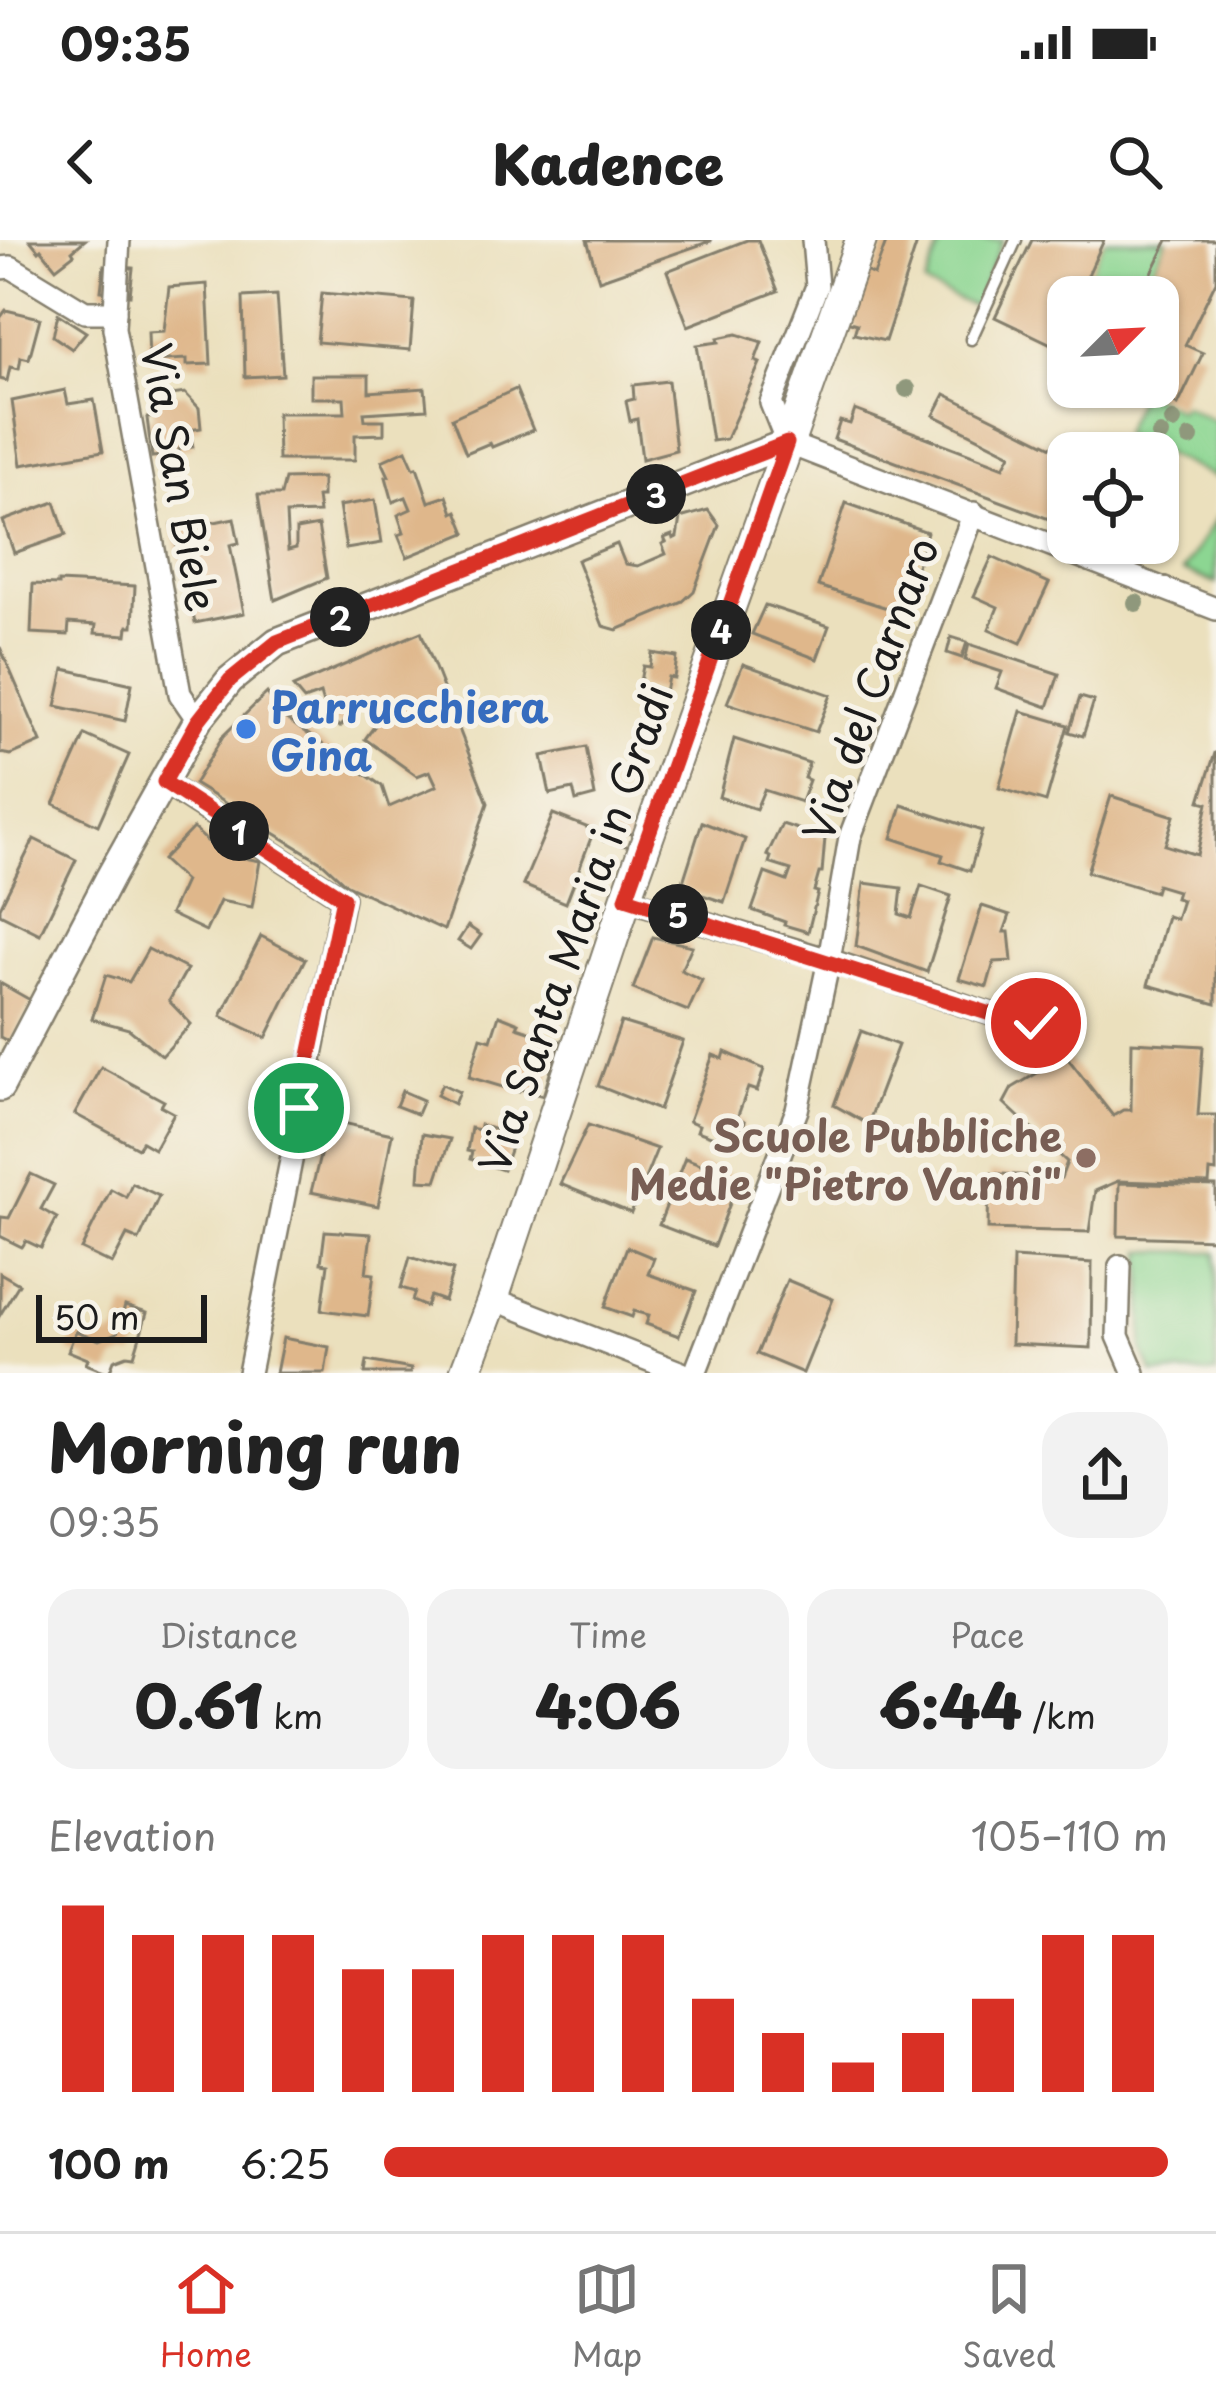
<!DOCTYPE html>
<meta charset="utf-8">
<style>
body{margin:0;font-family:"Playpen Sans",sans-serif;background:#f2f2f2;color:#222;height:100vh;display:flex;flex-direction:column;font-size:45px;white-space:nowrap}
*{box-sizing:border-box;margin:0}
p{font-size:39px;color:#767676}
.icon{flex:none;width:66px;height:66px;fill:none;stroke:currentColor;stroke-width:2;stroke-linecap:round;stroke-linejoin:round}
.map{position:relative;height:1133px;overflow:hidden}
.panel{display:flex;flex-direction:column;background:#fff;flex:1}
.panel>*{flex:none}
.needle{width:78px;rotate:66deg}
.controls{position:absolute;left:1047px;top:36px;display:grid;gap:24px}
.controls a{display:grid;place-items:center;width:132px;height:132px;border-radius:24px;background:#fff;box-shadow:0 3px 9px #0004;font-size:60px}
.scale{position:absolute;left:36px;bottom:30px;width:171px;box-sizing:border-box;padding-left:12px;border:6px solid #1c1c1c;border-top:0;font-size:33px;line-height:42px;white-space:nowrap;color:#1c1c1c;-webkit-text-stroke:9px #f7f3e8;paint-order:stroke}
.pin{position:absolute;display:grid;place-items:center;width:102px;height:102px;color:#fff;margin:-51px;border:6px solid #fff;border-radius:50%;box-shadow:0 3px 12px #0007}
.km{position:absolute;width:60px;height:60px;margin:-30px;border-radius:50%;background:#222;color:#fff;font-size:33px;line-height:60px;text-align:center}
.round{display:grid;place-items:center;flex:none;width:126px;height:126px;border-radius:36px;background:#f2f2f2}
.headline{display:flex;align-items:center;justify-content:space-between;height:204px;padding:0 48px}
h1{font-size:66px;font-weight:800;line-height:90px}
.metrics{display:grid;grid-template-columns:repeat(3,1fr);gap:18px;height:204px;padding:12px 48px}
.metrics div{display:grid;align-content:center;border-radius:30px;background:#f2f2f2;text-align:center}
.metrics b{font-size:60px;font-weight:800}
.metrics small{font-size:33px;font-weight:400}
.metrics p{font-size:33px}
.chart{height:336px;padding:24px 48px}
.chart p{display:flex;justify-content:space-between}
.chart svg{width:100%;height:216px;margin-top:12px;stroke:#d93025;stroke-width:6}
ul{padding:0 48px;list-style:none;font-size:39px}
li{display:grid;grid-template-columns:192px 144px 1fr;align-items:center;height:90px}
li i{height:30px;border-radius:15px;background:#d93025}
.status{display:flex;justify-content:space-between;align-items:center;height:84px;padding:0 60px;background:#fff;direction:ltr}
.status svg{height:33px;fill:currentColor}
header{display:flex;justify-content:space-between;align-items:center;height:156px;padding:0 48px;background:#fff;font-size:54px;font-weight:800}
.tabs{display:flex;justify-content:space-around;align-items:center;height:168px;border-top:3px solid #e0e0e0;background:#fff;font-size:33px;color:#767676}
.tabs a{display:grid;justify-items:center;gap:6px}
.tabs .active{color:#d93025}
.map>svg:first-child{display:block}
</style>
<div class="status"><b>09:35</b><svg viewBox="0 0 49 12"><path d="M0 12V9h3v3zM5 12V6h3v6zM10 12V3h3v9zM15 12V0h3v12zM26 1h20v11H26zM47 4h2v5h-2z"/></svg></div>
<header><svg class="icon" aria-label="back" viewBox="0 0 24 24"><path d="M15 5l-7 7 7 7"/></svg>Kadence<svg class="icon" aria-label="search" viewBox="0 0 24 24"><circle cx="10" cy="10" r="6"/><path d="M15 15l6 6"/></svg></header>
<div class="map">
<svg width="1216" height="1133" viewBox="0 0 1216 1133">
<rect width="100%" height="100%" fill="#f7f3e8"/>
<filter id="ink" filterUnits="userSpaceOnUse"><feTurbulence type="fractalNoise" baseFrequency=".00833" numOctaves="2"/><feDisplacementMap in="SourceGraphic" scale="24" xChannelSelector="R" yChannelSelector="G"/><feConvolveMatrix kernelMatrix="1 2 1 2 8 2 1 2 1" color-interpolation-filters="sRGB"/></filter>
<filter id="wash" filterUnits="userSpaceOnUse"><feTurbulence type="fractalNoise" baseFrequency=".004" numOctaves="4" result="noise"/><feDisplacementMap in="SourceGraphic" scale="48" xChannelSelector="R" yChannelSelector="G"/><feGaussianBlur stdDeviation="2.7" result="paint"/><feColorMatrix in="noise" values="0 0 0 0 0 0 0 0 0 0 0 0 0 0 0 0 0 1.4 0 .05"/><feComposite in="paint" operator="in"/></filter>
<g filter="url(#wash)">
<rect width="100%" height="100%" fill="#ebe0bd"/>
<!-- green -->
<g fill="#8cd692" stroke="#547957" stroke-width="3">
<polygon points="942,0 1003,0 975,67 925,45"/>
<polygon points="1104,0 1167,0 1139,57 1130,57 1088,34"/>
<polygon points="1141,151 1179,170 1183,165 1216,182 1216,238 1122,193"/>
<polygon points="1216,278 1216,343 1183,331"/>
<polygon points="1143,1011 1216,1012 1216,1133 1153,1133 1143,1112"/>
</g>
<g id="blocks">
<!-- building -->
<g fill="#dfb78b">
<polygon points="30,0 85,0 72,11 74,14 56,28 41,9 39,11"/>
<polygon points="587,0 711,0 711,1 599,40"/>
<polygon points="747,0 758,0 778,51 688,86 667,31"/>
<polygon points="887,0 918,0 885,101 854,94 857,84 846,81 865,31 874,35"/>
<polygon points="1032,0 1104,0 1088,35 1129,57 1068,57 1068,112 995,77"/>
<polygon points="1168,0 1216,0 1216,41 1185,105 1203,113 1178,165 1142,147 1158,147 1158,57 1140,57"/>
<polygon points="104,25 133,28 130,55 101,51"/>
<polygon points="207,44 211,124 187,125 187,119 149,121 148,92 164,91 169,47"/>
<polygon points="322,53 414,61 410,110 317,102"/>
<polygon points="277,55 283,135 245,137 243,57"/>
<polygon points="6,70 40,78 29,119 21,117 19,129 10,127 7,141 0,139 0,78"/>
<polygon points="58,74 86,92 72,109 53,96"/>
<polygon points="737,94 762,102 755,121 760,123 726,199 712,201 697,105 719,102 718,98"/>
<polygon points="311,135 369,135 369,152 425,148 427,169 364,173 365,180 384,180 384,194 355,195 355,220 278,220 277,173 345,173 344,158 311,158"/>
<polygon points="668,141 676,210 642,219 637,179 630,181 626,161 634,159 633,145"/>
<polygon points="516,149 533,190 492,207 490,203 466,213 452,178"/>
<polygon points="65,150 68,164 94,160 103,211 21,225 12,161"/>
<polygon points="185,153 199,168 201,188 190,190 193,207 179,209 179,214 152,217 147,178 154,177 151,158"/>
<polygon points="945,154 1066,214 1059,228 1068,240 1068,266 1066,270 1062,268 1057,282 834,199 840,181 850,184 855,170 1004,227 1011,214 934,175"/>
<polygon points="406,210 414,228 417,227 429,262 447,256 453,273 457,271 466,293 407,317 398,295 404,293 398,275 411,269 406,257 393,262 386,237 389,236 382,221"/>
<polygon points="322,238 322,257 317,257 319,273 286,274 288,310 296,308 296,290 318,286 327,338 275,360 258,255 281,255 285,239"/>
<polygon points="375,260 382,303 346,309 339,266"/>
<polygon points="55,262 66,295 14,313 3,281"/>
<polygon points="846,263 927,292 903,373 818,346"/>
<polygon points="708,270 719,285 694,351 681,363 617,390 603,386 577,320 617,304 625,324 638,326 666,314 662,304 666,302 664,298 672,295 673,299 677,297 680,278"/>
<polygon points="203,278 205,284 234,278 239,303 230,305 244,373 195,383 172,285"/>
<polygon points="992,317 1049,343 1021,403 989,389 998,367 974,356"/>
<polygon points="58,342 135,346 133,386 128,386 127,395 95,393 96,385 69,383 68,395 31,393 33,344 58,345"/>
<polygon points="765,365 829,386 817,419 752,394"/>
<polygon points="421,392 488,563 444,690 347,645 323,623 194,544 223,496 267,453 282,476 382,546 389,567 437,546 430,531 417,536 365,499 379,480 371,458 358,463 360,467 340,487 327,477 320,454 304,460 293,447"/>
<polygon points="951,397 967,402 962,418 947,413"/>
<polygon points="969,404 1059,434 1048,467 996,448 1002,432 965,420"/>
<polygon points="0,407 41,502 11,515 0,513"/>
<polygon points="652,413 677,417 674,438 668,437 665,452 639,447 643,426 650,427"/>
<polygon points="743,424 831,455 816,492 727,463"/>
<polygon points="64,429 132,444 125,481 56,466"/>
<polygon points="1080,457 1094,461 1083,496 1069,492"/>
<polygon points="1021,471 1068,485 1046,562 999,548"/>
<polygon points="85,495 129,515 98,585 54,564"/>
<polygon points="734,499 809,523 804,538 809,540 801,562 764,550 756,569 719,557"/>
<polygon points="586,507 595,556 576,561 573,549 550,554 542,516"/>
<polygon points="1215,513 1216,513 1216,764 1148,745 1167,676 1176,679 1182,660 1175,658 1177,651 1157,645 1155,652 1087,632 1111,556 1174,576 1165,605 1197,615 1208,563 1200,561"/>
<polygon points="902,565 982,591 970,631 941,621 943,615 892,598"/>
<polygon points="553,574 594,590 566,663 523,645"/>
<polygon points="702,582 745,599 724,662 681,648"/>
<polygon points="782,584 825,598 822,633 819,633 814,651 818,652 808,692 784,685 785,682 752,670 765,633 787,641 791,630 769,623 771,617 767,615"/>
<polygon points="193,588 220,613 260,621 252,667 220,661 206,691 170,674 185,641 162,620"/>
<polygon points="607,589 632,594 630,607 604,601"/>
<polygon points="34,599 76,620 40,694 0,674 0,667"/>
<polygon points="864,643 902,648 899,674 911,678 921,646 951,656 927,732 856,706"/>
<polygon points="982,666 1010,675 1004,692 1009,692 1012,721 994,722 987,747 959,739"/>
<polygon points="468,686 481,695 471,709 458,701"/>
<polygon points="261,696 305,719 266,798 221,776"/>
<polygon points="653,697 692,706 681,730 702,740 688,771 633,749"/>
<polygon points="148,709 187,729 169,761 191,784 162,816 129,789 92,779 106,735 129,742"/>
<polygon points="0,743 32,761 10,802 0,797"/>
<polygon points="499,775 519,783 517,787 560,801 543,856 520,849 519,852 469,837 481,797 491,800"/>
<polygon points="621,782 683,801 659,870 598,846"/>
<polygon points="861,791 898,805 868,884 834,865"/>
<polygon points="1132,802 1203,806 1198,875 1216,875 1216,932 1210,931 1209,944 1118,941 1095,951 1089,992 988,989 989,933 1061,938 1067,922 1004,863 1012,848 1066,816 1113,876 1123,870 1131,870"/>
<polygon points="725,812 764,829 757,851 748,848 737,878 745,881 737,901 723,895 722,900 697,891 699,885 689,881 713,815 723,819"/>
<polygon points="101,827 164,861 161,866 174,873 154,909 142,902 138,908 75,874"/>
<polygon points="442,844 459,852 454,864 437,855"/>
<polygon points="402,851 423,860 417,874 396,866"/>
<polygon points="329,880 392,894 378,966 311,952"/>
<polygon points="480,885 515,896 503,930 470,919 472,912 467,911 471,888 479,890"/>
<polygon points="588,885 657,909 631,973 560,944"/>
<polygon points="422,894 450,899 436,941 419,940"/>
<polygon points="685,918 739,939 714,1006 659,985"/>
<polygon points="31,934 54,945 41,969 57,978 41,1008 26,1001 22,1007 0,996 1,977 9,978"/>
<polygon points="132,943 159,956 139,1000 127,995 112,1024 81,1009 111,949 126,957"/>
<polygon points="1119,943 1216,946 1216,999 1118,996"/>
<polygon points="325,991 371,994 366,1033 374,1034 368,1076 322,1070 328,1024 321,1023"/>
<polygon points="627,1007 654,1018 648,1034 696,1051 679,1096 646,1084 649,1075 634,1071 632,1077 605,1067"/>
<polygon points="410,1017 453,1030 444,1061 430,1056 426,1067 412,1061 415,1052 401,1048"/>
<polygon points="1013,1018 1092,1023 1091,1108 1011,1104"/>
<polygon points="0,1033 19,1044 0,1075"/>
<polygon points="787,1040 833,1059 803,1133 757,1114"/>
<polygon points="125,1066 147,1073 134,1116 127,1115 114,1120 109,1133 86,1124 88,1119 68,1111 76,1091 99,1100 117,1093"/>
<polygon points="283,1098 329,1107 325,1133 276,1133"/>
<polygon points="367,1121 411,1129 410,1133 365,1133"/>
</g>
</g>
</g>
<g filter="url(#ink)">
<use href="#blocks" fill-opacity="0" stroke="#847e6c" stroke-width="3"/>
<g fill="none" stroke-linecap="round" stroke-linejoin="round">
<defs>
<polyline id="service" points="971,99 1016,0"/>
<g id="minor">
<polyline points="119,0 114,88 180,454 198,480"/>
<polyline points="813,0 817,46 771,163 787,203 1216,369"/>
<polyline points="0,28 11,27 85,72 115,72"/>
<polyline points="164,543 343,658 249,1133"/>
<polyline points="626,659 829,720 1015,782 1037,783"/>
<polyline points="1120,1026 1118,1096 1134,1133"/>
<polyline points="493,1059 682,1133"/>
<polyline points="695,1133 797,870 829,720 850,597 974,273"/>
</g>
<polyline id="tertiary" points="0,847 110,637 198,480 230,440 277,402 787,203"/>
<polyline id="secondary" points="465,1133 493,1059 626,659 861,0"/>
</defs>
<!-- service casing -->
<use href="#service" stroke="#847e6c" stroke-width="15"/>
<!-- minor casing -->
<use href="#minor" stroke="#847e6c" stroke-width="26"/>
<!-- tertiary casing -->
<use href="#tertiary" stroke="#847e6c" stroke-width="32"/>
<!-- secondary casing -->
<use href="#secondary" stroke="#847e6c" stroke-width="34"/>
<!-- service -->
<use href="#service" stroke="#fff" stroke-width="10"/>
<!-- minor -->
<use href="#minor" stroke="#fff" stroke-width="21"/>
<!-- tertiary -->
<use href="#tertiary" stroke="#fff" stroke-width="27"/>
<!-- secondary -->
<use href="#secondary" stroke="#fff" stroke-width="30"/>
</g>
<!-- trees -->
<g fill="#8f987b">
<circle cx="907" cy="149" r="9"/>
<circle cx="1173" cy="181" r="9"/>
<circle cx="1160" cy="195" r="9"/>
<circle cx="1190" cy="198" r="9"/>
<circle cx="1136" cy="363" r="9"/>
</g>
</g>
<g fill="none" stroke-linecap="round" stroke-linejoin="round" filter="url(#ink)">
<defs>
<polyline id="route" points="299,868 343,658 164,542 198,481 230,440 277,402 787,203 626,658 1016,782 1036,783"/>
</defs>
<!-- route casing -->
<use href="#route" stroke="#fff" stroke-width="24"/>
<!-- route -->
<use href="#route" stroke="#d93025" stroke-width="15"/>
</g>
<!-- markers -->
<circle fill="#3f7fe0" stroke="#f7f3e8" stroke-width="4.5" cx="246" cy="489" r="12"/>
<circle fill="#8d6e63" stroke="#f7f3e8" stroke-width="4.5" cx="1086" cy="918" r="12"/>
<g text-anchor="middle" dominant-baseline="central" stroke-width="10" stroke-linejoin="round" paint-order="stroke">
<!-- street labels -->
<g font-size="42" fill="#1c1c1c" stroke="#f7f3e8">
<text transform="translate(181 237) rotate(80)">Via San Biele</text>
<text transform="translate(869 449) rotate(-70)">Via del Carnaro</text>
<text transform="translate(574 688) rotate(-71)">Via Santa Maria in Gradi</text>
</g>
<!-- shop labels -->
<g font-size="42" font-weight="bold" fill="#366cbe" stroke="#f7f3e8" text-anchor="start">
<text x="270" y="465">Parrucchiera<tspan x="270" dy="48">Gina</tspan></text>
</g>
<!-- education labels -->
<g font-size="42" font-weight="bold" fill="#785e54" stroke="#f7f3e8" text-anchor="end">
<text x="1062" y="894">Scuole Pubbliche<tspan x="1062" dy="48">Medie "Pietro Vanni"</tspan></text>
</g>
</g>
</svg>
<div class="controls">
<a><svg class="needle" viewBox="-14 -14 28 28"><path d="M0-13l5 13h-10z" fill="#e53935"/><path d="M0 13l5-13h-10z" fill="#767676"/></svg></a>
<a><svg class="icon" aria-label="locate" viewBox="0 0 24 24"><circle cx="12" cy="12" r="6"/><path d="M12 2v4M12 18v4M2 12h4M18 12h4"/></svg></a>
</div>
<div class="scale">50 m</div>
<div class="pin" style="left:299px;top:868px;background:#1e9e55"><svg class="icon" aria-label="arrive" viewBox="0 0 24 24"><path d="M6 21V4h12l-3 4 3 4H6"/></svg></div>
<div class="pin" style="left:1036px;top:783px;background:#d93025"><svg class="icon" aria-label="check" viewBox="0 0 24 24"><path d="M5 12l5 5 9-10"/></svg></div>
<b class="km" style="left:239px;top:591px">1</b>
<b class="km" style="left:340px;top:377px">2</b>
<b class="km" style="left:656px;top:254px">3</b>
<b class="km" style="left:721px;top:390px">4</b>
<b class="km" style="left:678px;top:674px">5</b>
</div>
<section class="panel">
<div class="headline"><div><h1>Morning run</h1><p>09:35</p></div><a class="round"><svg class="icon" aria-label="share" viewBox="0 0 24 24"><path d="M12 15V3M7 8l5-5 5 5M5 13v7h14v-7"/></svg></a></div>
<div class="metrics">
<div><p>Distance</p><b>0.61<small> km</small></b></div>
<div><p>Time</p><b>4:06</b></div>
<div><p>Pace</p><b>6:44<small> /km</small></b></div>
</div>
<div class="chart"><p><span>Elevation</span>105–110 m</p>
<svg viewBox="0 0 160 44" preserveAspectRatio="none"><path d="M5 44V6M15 44V12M25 44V12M35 44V12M45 44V19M55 44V19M65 44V12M75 44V12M85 44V12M95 44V25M105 44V32M115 44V38M125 44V32M135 44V25M145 44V12M155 44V12"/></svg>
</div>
<ul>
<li><b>100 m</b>6:25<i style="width:100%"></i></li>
</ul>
</section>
<nav class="tabs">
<a class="active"><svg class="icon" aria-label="home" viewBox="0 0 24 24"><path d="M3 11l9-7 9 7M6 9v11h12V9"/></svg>Home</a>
<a><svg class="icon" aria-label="map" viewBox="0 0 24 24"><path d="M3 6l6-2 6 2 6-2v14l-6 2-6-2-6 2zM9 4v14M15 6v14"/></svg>Map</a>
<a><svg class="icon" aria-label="saved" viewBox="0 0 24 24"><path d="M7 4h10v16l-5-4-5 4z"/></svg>Saved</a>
</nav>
